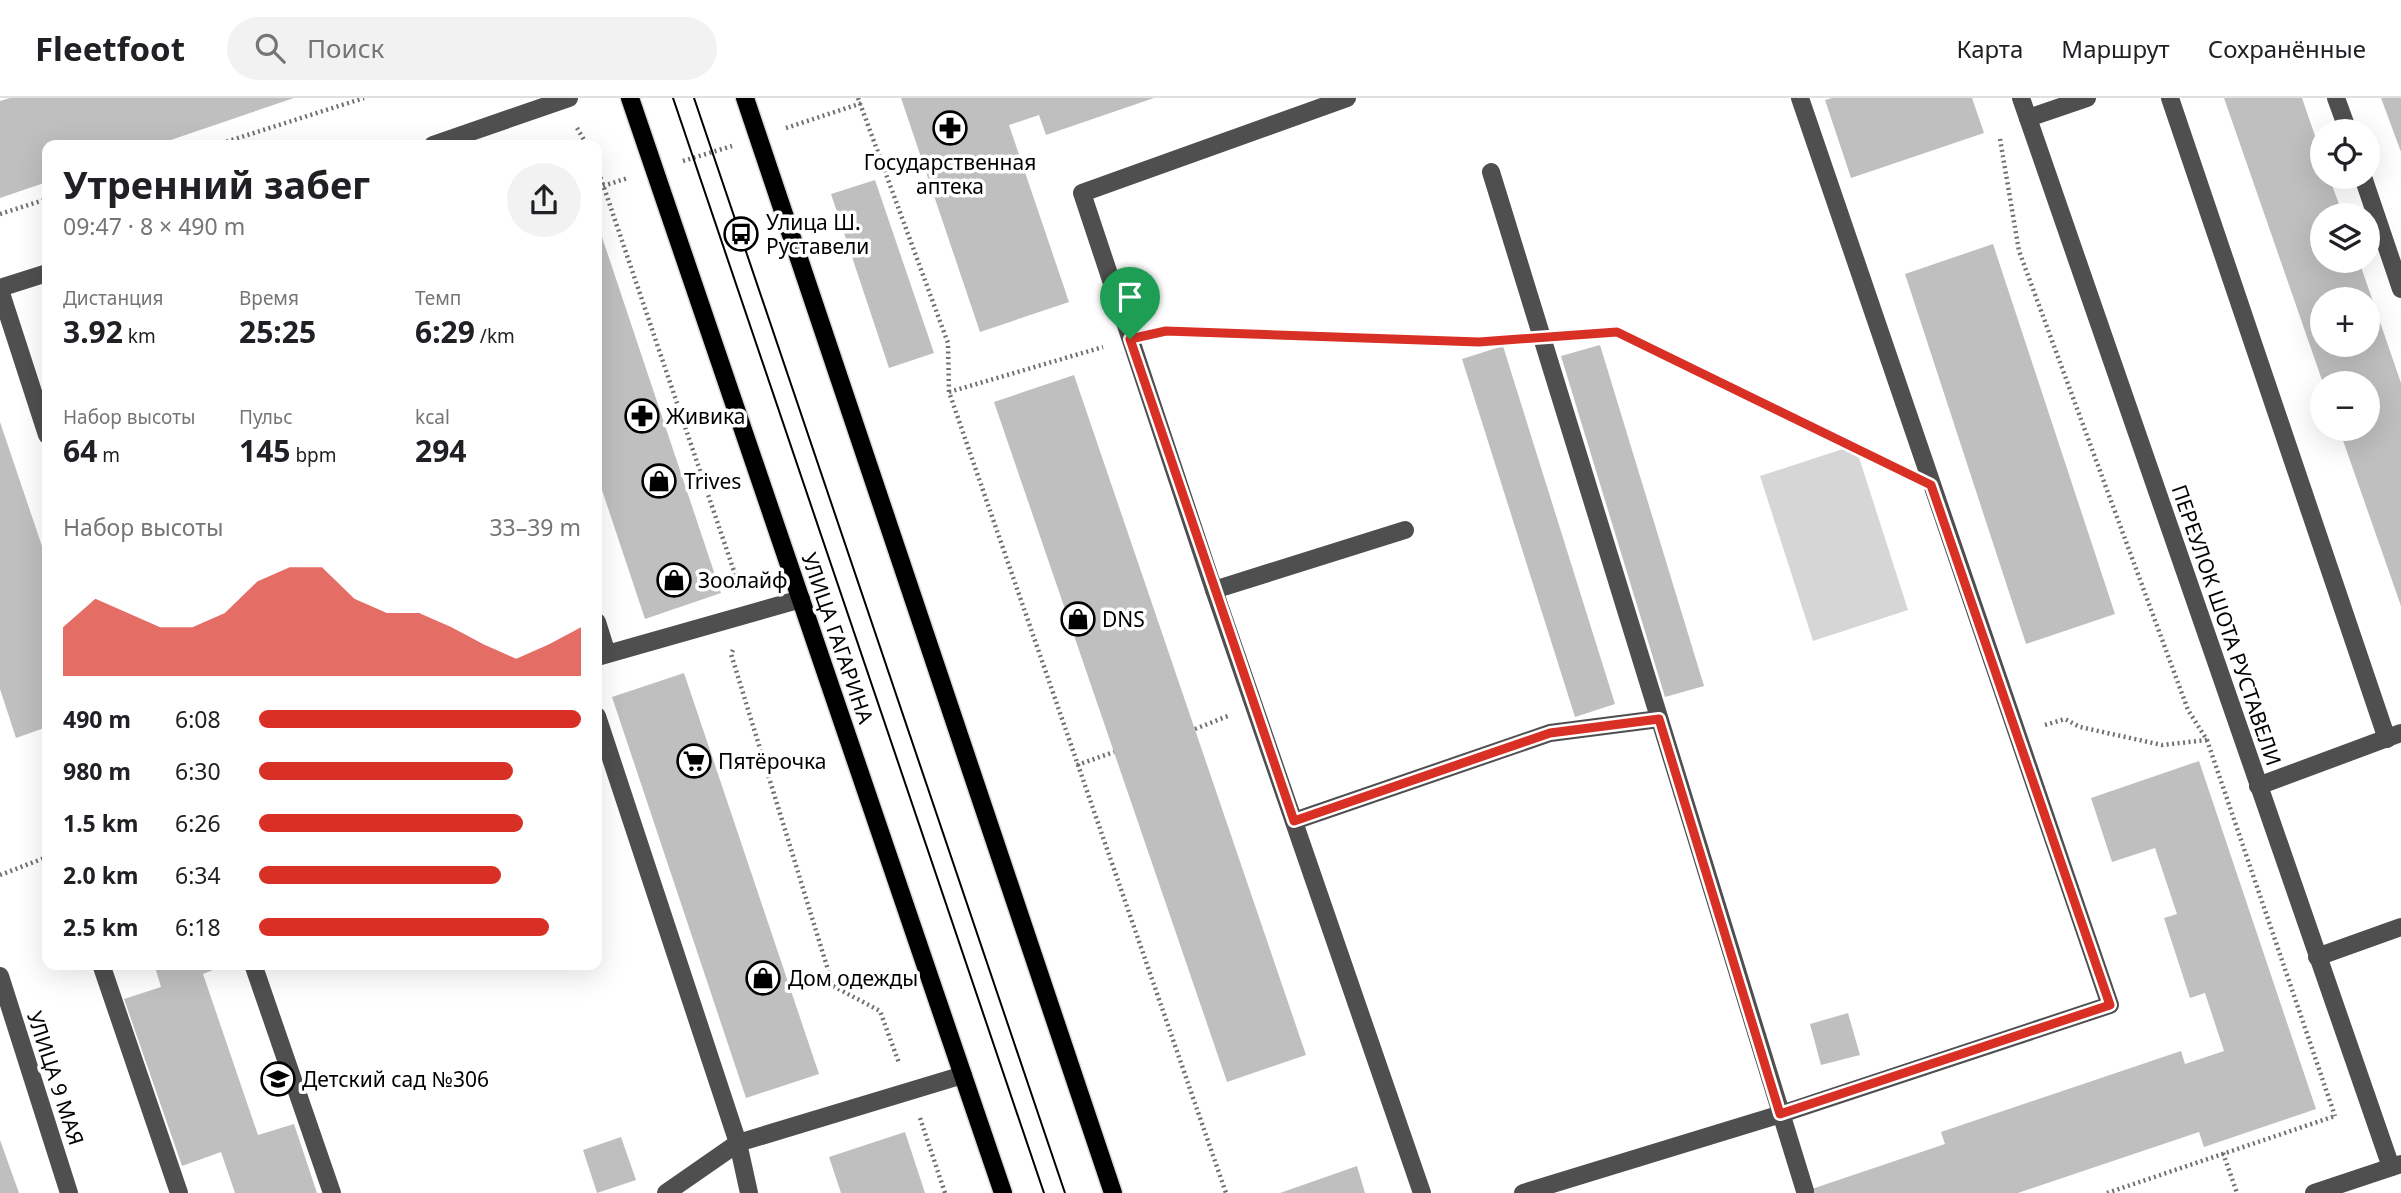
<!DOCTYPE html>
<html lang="ru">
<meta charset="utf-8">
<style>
body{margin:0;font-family:"Noto Sans",sans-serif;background:#f2f2f2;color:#202124;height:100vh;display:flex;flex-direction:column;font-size:26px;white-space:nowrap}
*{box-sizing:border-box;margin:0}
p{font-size:23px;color:#757577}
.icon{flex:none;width:38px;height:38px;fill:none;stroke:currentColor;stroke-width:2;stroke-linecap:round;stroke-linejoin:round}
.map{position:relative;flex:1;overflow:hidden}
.sheet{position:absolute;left:42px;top:42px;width:560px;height:830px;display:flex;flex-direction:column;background:#fff;border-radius:14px;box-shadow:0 7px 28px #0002}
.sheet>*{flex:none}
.fabs{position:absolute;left:2310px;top:21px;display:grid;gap:14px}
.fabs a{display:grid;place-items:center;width:70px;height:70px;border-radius:50%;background:#fff;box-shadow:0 7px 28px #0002;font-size:35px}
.pin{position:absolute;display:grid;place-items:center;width:60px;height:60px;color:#fff;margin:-72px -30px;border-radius:50% 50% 50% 0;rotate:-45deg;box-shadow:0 0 7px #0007}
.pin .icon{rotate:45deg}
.round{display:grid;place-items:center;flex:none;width:74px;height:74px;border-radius:37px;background:#f2f2f2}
.summary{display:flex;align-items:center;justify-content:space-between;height:119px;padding:0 21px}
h1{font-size:38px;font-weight:700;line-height:52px}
.stats{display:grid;grid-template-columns:repeat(3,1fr);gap:10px;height:119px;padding:7px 21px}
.stats div{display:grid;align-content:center}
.stats b{font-size:30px;font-weight:700}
.stats small{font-size:19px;font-weight:400}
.stats p{font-size:19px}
.chart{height:196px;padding:14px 21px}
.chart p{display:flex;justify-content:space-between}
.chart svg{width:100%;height:126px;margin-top:7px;fill:#d93025;opacity:.7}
ul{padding:0 21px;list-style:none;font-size:23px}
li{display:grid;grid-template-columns:112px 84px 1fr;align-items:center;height:52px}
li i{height:18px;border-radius:9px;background:#d93025}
header{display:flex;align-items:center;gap:42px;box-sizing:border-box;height:98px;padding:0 35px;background:#fff;border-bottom:2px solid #e0e0e0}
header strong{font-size:33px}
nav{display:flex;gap:38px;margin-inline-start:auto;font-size:24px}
.search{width:490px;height:63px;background:#f2f2f2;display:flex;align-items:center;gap:18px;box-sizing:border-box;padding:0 24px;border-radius:38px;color:#757577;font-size:26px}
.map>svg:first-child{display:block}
</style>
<header>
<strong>Fleetfoot</strong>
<div class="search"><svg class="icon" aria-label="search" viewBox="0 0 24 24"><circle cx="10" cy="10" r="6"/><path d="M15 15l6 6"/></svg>Поиск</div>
<nav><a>Карта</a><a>Маршрут</a><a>Сохранённые</a></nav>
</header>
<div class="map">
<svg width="2401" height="1095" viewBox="0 0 2401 1095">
<rect width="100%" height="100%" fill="#fff"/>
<!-- green -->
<polygon fill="#d6d6d6" points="1855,347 1908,512 1813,543 1760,378"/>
<!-- building -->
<g fill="#bfbfbf" fill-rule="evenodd">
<polygon points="10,0 294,0 156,47 47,47 47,84 0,100 0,3"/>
<polygon points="901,0 1154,0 1046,37 1039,17 1009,27 1069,204 980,234"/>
<polygon points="1832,0 1972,0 1984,35 1851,80 1825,2"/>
<path d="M 2224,0 L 2302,0 L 2322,58 L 2322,79 L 2329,79 L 2343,117 L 2322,117 L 2322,163 L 2359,163 L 2401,285 L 2401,508 L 2339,331 L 2368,331 L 2368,285 L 2323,285 ZM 2322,201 L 2368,201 L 2368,247 L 2322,247 Z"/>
<polygon points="2381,0 2401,0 2401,54"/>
<polygon points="875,82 934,255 889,270 831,96"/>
<polygon points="597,124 721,495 645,521 597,377"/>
<polygon points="1993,146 2115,516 2026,546 1905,176"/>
<polygon points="1600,247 1704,588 1665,599 1561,258"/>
<polygon points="1503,248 1615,606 1575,619 1462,261"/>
<polygon points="1074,277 1306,957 1227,984 994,304"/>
<polygon points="0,324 47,463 47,629 16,640 0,591"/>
<polygon points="684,575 819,976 746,1000 612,599"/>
<polygon points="2199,663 2316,1011 2204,1049 2199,1034 2018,1095 1800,1095 1945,1046 1941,1034 2181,953 2185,966 2224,953 2205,895 2190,900 2164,820 2177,816 2155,750 2112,764 2091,700"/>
<polygon points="154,866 228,866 203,876 258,1037 294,1026 317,1095 235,1095 221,1054 182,1068 124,901 161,889"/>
<polygon points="1848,915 1860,957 1821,967 1810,926"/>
<polygon points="905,1034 925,1095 841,1095 829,1059"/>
<polygon points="621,1039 636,1082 597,1095 583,1052"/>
<polygon points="0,1043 0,1042 19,1095 0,1095"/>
<polygon points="1357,1068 1365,1095 1280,1095"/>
</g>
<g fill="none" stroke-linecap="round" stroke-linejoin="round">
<defs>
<g id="major">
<polyline points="630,0 1003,1095"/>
<polyline points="745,0 1113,1095"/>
</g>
</defs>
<!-- major casing -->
<use href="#major" stroke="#dbdbdb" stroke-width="21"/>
<!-- path -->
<g stroke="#717171" stroke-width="4.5" stroke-dasharray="2 3.5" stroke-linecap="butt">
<polyline points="858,0 948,245 949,294 1226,1095"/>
<polyline points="577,30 587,47"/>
<polyline points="786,30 862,5"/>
<polyline points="2000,41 2019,153 2188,612 2207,642 2335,1018"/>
<polyline points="216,47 364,0"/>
<polyline points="683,63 732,48"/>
<polyline points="597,69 739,488"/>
<polyline points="603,88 628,80"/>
<polyline points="0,116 47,101"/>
<polyline points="1158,234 1513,244"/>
<polyline points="1571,239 1617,234 1894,370"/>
<polyline points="949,294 1103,249"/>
<polyline points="733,552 731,556 833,888 880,913 899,965"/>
<polyline points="2045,627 2065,621 2080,629 2162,647 2207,642"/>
<polyline points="1195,631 1228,618"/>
<polyline points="1077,667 1114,654"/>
<polyline points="0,777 47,759"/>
<polyline points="920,1020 945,1095"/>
<polyline points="2223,1055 2237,1095"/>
<polyline points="2107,1095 2335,1018"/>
</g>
<!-- minor -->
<g stroke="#4f4f4f" stroke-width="18">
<polyline points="1347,0 1082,95 1214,492 1422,1095"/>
<polyline points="2021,0 2391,1069"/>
<polyline points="2170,0 2387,641"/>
<polyline points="2336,0 2348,33"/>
<polyline points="2028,20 2087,0"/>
<polyline points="433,47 569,0"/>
<polyline points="1491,74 1805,1093"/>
<polyline points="2363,79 2401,191"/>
<polyline points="0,190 47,175"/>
<polyline points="0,192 47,337"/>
<polyline points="1214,492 1405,432"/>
<polyline points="597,524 607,556"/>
<polyline points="597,559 801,501"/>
<polyline points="597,618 738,1045 749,1095"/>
<polyline points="2258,688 2401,635"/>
<polyline points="1294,723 1550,635 1659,621"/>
<polyline points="2317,859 2401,829"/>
<polyline points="101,866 179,1095"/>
<polyline points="253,866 332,1095"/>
<polyline points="0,878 69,1095"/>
<polyline points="666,1095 738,1045 963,977"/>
<polyline points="1523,1095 1781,1016 2110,907 1800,0"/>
<polyline points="2314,1095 2401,1066"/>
</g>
<!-- major -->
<use href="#major" stroke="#000" stroke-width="18"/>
<!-- tram -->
<g stroke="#000" stroke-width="2">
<polyline points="673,0 1044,1095"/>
<polyline points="694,0 1065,1095"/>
</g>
</g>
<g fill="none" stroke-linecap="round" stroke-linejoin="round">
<defs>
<polygon id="route" points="1166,233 1479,244 1617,234 1931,387 2110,907 1780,1016 1659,621 1550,635 1294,723 1130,241"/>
</defs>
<!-- route casing -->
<use href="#route" stroke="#fff" stroke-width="14"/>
<!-- route -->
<use href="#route" stroke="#d93025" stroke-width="9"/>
</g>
<!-- icons -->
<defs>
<symbol id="pharmacy-ring" viewBox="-11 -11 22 22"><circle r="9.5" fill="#fff" stroke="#000" stroke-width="1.5"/><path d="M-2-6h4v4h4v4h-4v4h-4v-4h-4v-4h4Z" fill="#000"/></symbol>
<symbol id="bus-ring" viewBox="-11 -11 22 22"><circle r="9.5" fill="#fff" stroke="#000" stroke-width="1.5"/><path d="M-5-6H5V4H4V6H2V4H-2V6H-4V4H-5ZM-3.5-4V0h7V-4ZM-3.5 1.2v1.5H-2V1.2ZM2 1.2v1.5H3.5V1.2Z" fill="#000"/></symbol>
<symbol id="shop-ring" viewBox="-11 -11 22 22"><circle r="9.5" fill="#fff" stroke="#000" stroke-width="1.5"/><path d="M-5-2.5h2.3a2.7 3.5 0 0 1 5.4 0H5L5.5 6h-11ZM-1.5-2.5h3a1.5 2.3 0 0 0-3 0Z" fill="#000"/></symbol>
<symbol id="supermarket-ring" viewBox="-11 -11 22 22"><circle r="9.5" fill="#fff" stroke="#000" stroke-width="1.5"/><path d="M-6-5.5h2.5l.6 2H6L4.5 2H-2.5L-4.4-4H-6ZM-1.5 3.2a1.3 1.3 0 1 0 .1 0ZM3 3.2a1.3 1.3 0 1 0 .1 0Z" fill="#000"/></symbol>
<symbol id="school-ring" viewBox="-11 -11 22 22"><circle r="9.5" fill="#fff" stroke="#000" stroke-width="1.5"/><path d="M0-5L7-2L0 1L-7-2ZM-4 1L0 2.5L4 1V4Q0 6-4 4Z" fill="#000"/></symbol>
</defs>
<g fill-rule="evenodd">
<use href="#pharmacy-ring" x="931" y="11" width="38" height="38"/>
<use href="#bus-ring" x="722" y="117" width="38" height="38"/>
<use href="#pharmacy-ring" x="623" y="299" width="38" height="38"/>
<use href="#shop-ring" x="640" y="364" width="38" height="38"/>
<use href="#shop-ring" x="655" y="463" width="38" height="38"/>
<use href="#shop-ring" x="1059" y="502" width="38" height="38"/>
<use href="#supermarket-ring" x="675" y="644" width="38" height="38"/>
<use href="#shop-ring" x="744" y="861" width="38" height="38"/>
<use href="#school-ring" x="259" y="962" width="38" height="38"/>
</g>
<g text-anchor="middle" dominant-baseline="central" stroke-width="7" stroke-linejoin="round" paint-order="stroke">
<!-- poi labels -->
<g font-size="21" fill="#000" stroke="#fff" text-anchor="start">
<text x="950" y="64" text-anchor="middle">Государственная<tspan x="950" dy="24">аптека</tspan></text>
<text x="766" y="124">Улица Ш.<tspan x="766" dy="24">Руставели</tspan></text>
<text x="666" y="318">Живика</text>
<text x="684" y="383">Trives</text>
<text x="698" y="482">Зоолайф</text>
<text x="1102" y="521">DNS</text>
<text x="718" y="663">Пятёрочка</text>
<text x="788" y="880">Дом одежды</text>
<text x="302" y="981">Детский сад №306</text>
</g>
<!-- street labels -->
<g font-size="21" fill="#000" stroke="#fff">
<text transform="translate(2227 527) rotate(71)">ПЕРЕУЛОК ШОТА РУСТАВЕЛИ</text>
<text transform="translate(838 540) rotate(71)">УЛИЦА ГАГАРИНА</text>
<text transform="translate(56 980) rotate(72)">УЛИЦА 9 МАЯ</text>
</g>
</g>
</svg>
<div class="fabs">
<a><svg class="icon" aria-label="locate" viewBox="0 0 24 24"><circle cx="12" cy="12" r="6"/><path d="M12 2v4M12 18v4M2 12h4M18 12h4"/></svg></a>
<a><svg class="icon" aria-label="layers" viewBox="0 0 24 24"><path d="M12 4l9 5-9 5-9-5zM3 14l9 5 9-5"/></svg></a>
<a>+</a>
<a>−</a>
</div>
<div class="pin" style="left:1130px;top:241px;background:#1e9e55"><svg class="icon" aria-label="arrive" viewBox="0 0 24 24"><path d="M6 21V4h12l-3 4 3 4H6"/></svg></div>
<section class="sheet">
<div class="summary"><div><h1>Утренний забег</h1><p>09:47 · 8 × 490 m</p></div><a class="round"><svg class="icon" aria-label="share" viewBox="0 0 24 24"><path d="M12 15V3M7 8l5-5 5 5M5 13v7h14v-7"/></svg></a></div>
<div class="stats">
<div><p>Дистанция</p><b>3.92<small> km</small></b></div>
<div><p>Время</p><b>25:25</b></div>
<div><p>Темп</p><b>6:29<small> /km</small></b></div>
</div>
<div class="stats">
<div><p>Набор высоты</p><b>64<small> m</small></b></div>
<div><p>Пульс</p><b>145<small> bpm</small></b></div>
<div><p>kcal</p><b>294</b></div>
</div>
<div class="chart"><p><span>Набор высоты</span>33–39 m</p>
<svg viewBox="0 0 160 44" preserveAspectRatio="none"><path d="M0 44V27L10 17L20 22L30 27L40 27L50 22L60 11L70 6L80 6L90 17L100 22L110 22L120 27L130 33L140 38L150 33L160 27V44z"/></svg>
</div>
<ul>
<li><b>490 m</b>6:08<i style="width:100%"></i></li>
<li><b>980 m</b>6:30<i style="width:79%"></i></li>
<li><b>1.5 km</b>6:26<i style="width:82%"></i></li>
<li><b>2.0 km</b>6:34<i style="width:75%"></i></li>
<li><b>2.5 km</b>6:18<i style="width:90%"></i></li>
</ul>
</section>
</div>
